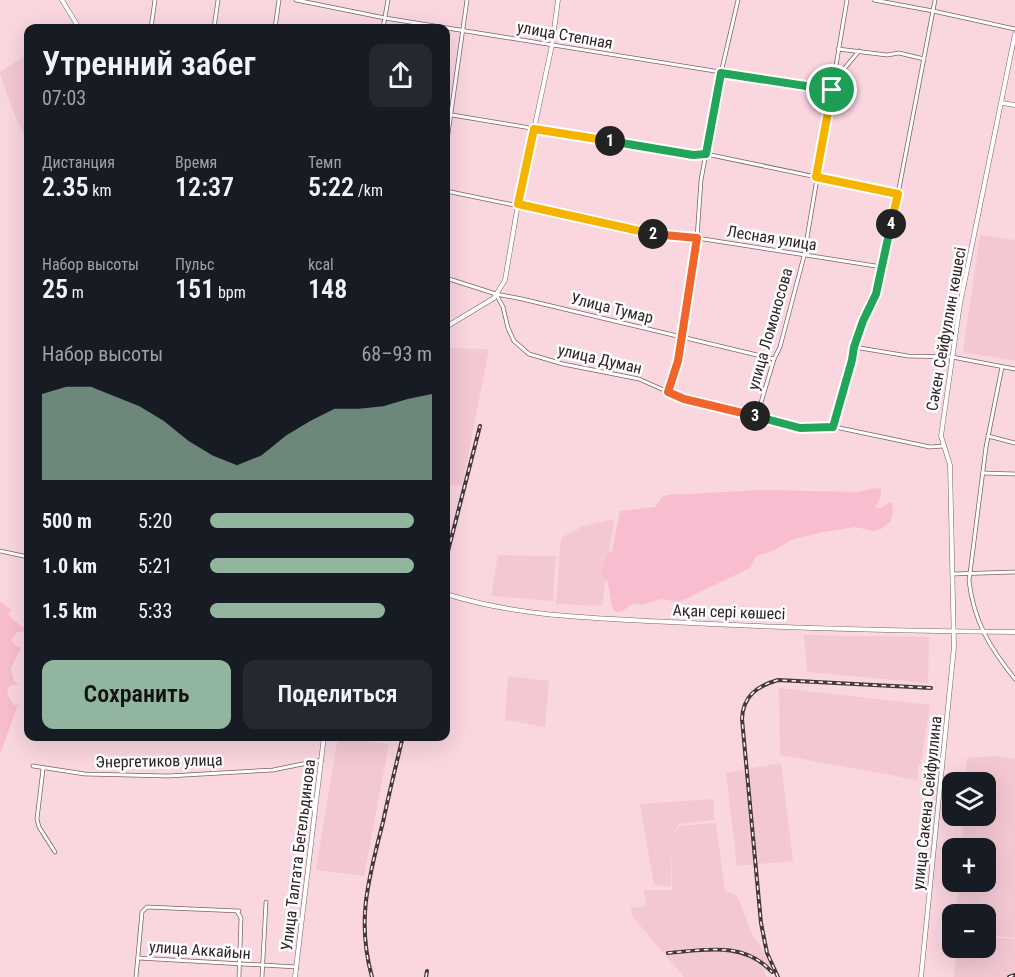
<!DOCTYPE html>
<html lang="ru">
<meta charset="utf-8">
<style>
body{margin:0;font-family:"Roboto Condensed",sans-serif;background:#242831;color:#f1f3f6;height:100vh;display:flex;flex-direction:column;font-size:22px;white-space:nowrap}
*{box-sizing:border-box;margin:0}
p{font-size:20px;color:#9ea1a6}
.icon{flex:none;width:33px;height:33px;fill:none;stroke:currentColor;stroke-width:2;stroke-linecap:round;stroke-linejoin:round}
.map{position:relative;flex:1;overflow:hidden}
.details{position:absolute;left:24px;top:24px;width:426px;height:717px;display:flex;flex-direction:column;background:#171b24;border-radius:12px;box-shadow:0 6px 24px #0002}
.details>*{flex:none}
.tools{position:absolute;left:942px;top:772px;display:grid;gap:12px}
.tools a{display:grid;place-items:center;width:54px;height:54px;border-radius:12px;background:#171b24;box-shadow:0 6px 24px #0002;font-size:30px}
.pin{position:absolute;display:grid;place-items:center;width:51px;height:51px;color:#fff;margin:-26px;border:3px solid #fff;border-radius:50%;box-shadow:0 2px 6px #0007}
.km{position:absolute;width:30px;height:30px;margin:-15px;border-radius:50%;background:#222;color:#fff;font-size:16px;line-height:30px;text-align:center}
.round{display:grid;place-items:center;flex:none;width:63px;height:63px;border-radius:12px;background:#242831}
.overview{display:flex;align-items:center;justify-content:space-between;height:102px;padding:0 18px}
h1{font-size:33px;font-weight:600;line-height:45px}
.figures{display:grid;grid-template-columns:repeat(3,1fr);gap:9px;height:102px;padding:6px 18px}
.figures div{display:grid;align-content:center}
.figures b{font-size:26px;font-weight:600}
.figures small{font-size:16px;font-weight:400}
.figures p{font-size:16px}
.chart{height:168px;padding:12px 18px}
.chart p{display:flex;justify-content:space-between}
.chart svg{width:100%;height:108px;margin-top:6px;fill:#92b5a0;opacity:.7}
.action{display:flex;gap:12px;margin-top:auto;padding:12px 18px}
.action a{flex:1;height:69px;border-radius:12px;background:#92b5a0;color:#111;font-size:24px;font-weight:600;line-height:69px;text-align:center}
.action a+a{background:#242831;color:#f1f3f6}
ul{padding:0 18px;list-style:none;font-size:20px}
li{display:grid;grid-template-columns:96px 72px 1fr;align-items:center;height:45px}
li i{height:15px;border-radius:8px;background:#92b5a0}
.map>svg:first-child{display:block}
</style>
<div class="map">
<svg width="1015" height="977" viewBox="0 0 1015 977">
<rect width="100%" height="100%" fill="#fad6df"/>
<!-- built -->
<g fill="#f3c8d3">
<polygon points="28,54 28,143 15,116 0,74 0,72"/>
<polygon points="980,235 1015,240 1015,361 963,352"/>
<polygon points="446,348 489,349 462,486 446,484"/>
<polygon points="614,519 602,606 556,604 561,538 583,526"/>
<polygon points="498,555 556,556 553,601 491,596"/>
<polygon points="804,635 929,637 928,683 807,672"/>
<polygon points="508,676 549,681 545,727 505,720"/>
<polygon points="779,688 930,705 921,764 919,764 917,780 780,755"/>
<polygon points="338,737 389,744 364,876 316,870"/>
<polygon points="993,756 1015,759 1015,938 986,935 986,915 956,915 958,882 986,882 986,849 961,849 963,816 986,816 986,783 965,783 967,758"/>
<polygon points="781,763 793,861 737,866 726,773"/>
<polygon points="714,799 714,820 679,824 671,838 680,826 716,823 725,891 737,895 753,936 758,941 770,966 764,970 767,977 684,977 632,916 631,908 646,906 644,890 672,890 672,839 671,887 654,885 640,804"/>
<polygon points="986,937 1015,939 1015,977 954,977 957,948 986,948"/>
</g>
<!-- green -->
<g fill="#f8bdce">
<polygon points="875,488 881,489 881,496 875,508 881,508 891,502 893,508 891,521 881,529 874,531 855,527 823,532 791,540 775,550 756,556 750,568 679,602 661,599 642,605 634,603 622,611 616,612 612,608 608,583 602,573 606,556 612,551 620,511 655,507 662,497 667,495 763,490 857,492"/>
<polygon points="0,602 12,610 8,614 9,616 27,631 17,632 12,640 15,645 21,648 11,668 14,681 19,684 9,686 7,694 14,705 18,705 0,754"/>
</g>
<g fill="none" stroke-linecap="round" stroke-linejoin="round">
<defs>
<g id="minor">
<polyline points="296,0 385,18 832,90"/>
<polyline points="874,0 933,11 1015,29"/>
<polyline points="151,28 155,0"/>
<polyline points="214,28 218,0"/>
<polyline points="275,28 279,0"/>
<polyline points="383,28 388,0"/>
<polyline points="838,49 887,55 899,53 924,59"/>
<polyline points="834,81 859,51"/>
<polyline points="446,114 693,155 706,154 898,194"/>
<polyline points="446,148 467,0"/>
<polyline points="446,191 654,234 697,238 882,267"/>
<polyline points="446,278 496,294 522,299 774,359"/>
<polyline points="496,294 503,307 508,328 514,341 529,354 563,364 639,379 684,399 800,428 835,427 930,447 943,446"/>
<polyline points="854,347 908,356 952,357 1015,369"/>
<path d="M 1002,367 L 986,447 L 969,581 C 974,622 990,648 1015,679"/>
<polyline points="667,392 678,361 697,238 701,180 721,73 738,0"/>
<polyline points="757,416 774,359 780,347 804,256 847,0"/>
<polyline points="833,427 853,360 854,347 863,321 876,294 898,194 935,0"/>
<polyline points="988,436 1015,443"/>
<polyline points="983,473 1015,474"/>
<polyline points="0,551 28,557"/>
<polyline points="953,574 1015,572"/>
<polyline points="33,766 85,774 168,776 273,770 322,760"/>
<polyline points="43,769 37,819 39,827 55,852"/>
<polyline points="237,911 241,918 239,977"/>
<polyline points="138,958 297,967"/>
<polyline points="136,977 142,912 147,907 239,911"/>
<polyline points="262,977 266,902"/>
</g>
<g id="tertiary">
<polyline points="62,0 79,28"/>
<polyline points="1002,103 1015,105"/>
<polyline points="446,327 494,298 505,280 518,204 552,45 558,0"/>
<path d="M 446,594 C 519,617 594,618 670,622 C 785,628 900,631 1015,632"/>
<polyline points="295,977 324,736"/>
<polyline points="921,977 954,647 950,465 941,436 960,304 1015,34"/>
</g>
</defs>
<!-- minor casing -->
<use href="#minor" stroke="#7f6068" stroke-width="4.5"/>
<!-- tertiary casing -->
<use href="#tertiary" stroke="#7f6068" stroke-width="5"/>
<!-- minor -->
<use href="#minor" stroke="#fff" stroke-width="3"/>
<!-- tertiary -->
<use href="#tertiary" stroke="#fff" stroke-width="4"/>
<defs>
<g id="rail">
<polyline points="446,559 480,426"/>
<path d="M 668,953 C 705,950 744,941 772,972"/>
<path d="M 372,977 C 356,919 369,878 383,822 C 389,794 396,765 403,736"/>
<polyline points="426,977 427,971"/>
<path d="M 778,977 L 767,953 L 761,923 L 742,719 C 743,696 757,686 778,680 L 931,688"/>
<polyline points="1009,977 1015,975"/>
</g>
</defs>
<!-- rail casing -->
<use href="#rail" stroke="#48383c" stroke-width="4"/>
<!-- rail -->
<use href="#rail" stroke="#fff" stroke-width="1.5" stroke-dasharray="4.5" stroke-linecap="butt"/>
</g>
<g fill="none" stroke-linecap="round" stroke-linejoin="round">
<defs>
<polyline id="split-1" points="610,141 693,155 706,154 721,73 832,90"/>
<polyline id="split-2" points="610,141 534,129 518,204 653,234"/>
<polyline id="split-3" points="653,234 697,238 678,361 668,392 684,399 755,416"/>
<polyline id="split-4" points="755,416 800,428 833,427 852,360 854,347 863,321 876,294 891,224"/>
<polyline id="split-5" points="832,90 816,177 898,194 891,224"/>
</defs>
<!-- split-1 casing -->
<use href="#split-1" stroke="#fff" stroke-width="12"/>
<!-- split-2 casing -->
<use href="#split-2" stroke="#fff" stroke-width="12"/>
<!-- split-3 casing -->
<use href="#split-3" stroke="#fff" stroke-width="12"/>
<!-- split-4 casing -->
<use href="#split-4" stroke="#fff" stroke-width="12"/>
<!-- split-5 casing -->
<use href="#split-5" stroke="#fff" stroke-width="12"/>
<!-- split-1 -->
<use href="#split-1" stroke="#22a559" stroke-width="8"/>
<!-- split-2 -->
<use href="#split-2" stroke="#f5b400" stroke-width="8"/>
<!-- split-3 -->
<use href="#split-3" stroke="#f0652b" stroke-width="8"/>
<!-- split-4 -->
<use href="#split-4" stroke="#22a559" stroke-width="8"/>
<!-- split-5 -->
<use href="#split-5" stroke="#f5b400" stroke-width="8"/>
</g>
<g text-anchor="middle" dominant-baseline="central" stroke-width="5" stroke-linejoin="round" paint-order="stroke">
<!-- street labels -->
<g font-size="16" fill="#2f2225" stroke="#fff">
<text transform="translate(565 35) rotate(10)">улица Степная</text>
<text transform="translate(772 238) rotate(9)">Лесная улица</text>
<text transform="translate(612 308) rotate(14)">Улица Тумар</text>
<text transform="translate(770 329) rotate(-74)">улица Ломоносова</text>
<text transform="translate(946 329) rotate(-80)">Сәкен Сейфуллин көшесі</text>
<text transform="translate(600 359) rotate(13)">улица Думан</text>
<text transform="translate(729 612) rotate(2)">Ақан сері көшесі</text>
<text transform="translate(159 761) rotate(-1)">Энергетиков улица</text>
<text transform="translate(927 803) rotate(-84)">улица Сакена Сейфуллина</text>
<text transform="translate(298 855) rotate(-83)">Улица Талгата Бегельдинова</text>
<text transform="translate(200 950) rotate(4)">улица Аккайын</text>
</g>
</g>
</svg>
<div class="tools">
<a><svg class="icon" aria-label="layers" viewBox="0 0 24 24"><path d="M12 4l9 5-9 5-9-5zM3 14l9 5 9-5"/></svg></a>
<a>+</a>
<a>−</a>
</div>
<div class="pin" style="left:832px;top:90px;background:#1e9e55"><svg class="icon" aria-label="arrive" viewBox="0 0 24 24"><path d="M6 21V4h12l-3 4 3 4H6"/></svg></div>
<b class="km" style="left:610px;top:141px">1</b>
<b class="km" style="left:653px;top:234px">2</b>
<b class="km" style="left:755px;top:416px">3</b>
<b class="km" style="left:891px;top:224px">4</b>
<section class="details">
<div class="overview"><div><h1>Утренний забег</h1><p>07:03</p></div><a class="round"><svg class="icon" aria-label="share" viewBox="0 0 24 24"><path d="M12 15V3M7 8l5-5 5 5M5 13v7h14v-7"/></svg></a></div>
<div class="figures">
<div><p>Дистанция</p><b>2.35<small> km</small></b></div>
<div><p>Время</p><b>12:37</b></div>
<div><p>Темп</p><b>5:22<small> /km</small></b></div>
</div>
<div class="figures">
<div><p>Набор высоты</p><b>25<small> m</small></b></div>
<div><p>Пульс</p><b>151<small> bpm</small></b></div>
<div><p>kcal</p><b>148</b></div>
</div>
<div class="chart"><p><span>Набор высоты</span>68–93 m</p>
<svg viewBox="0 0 160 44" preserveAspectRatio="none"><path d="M0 44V9L10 6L20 6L30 10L40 14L50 20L60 28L70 34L80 38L90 34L100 26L110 20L120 15L130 15L140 14L150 11L160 9V44z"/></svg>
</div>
<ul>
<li><b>500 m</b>5:20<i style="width:92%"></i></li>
<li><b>1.0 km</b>5:21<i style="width:92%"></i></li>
<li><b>1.5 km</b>5:33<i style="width:79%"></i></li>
</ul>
<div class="action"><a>Сохранить</a><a>Поделиться</a></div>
</section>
</div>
